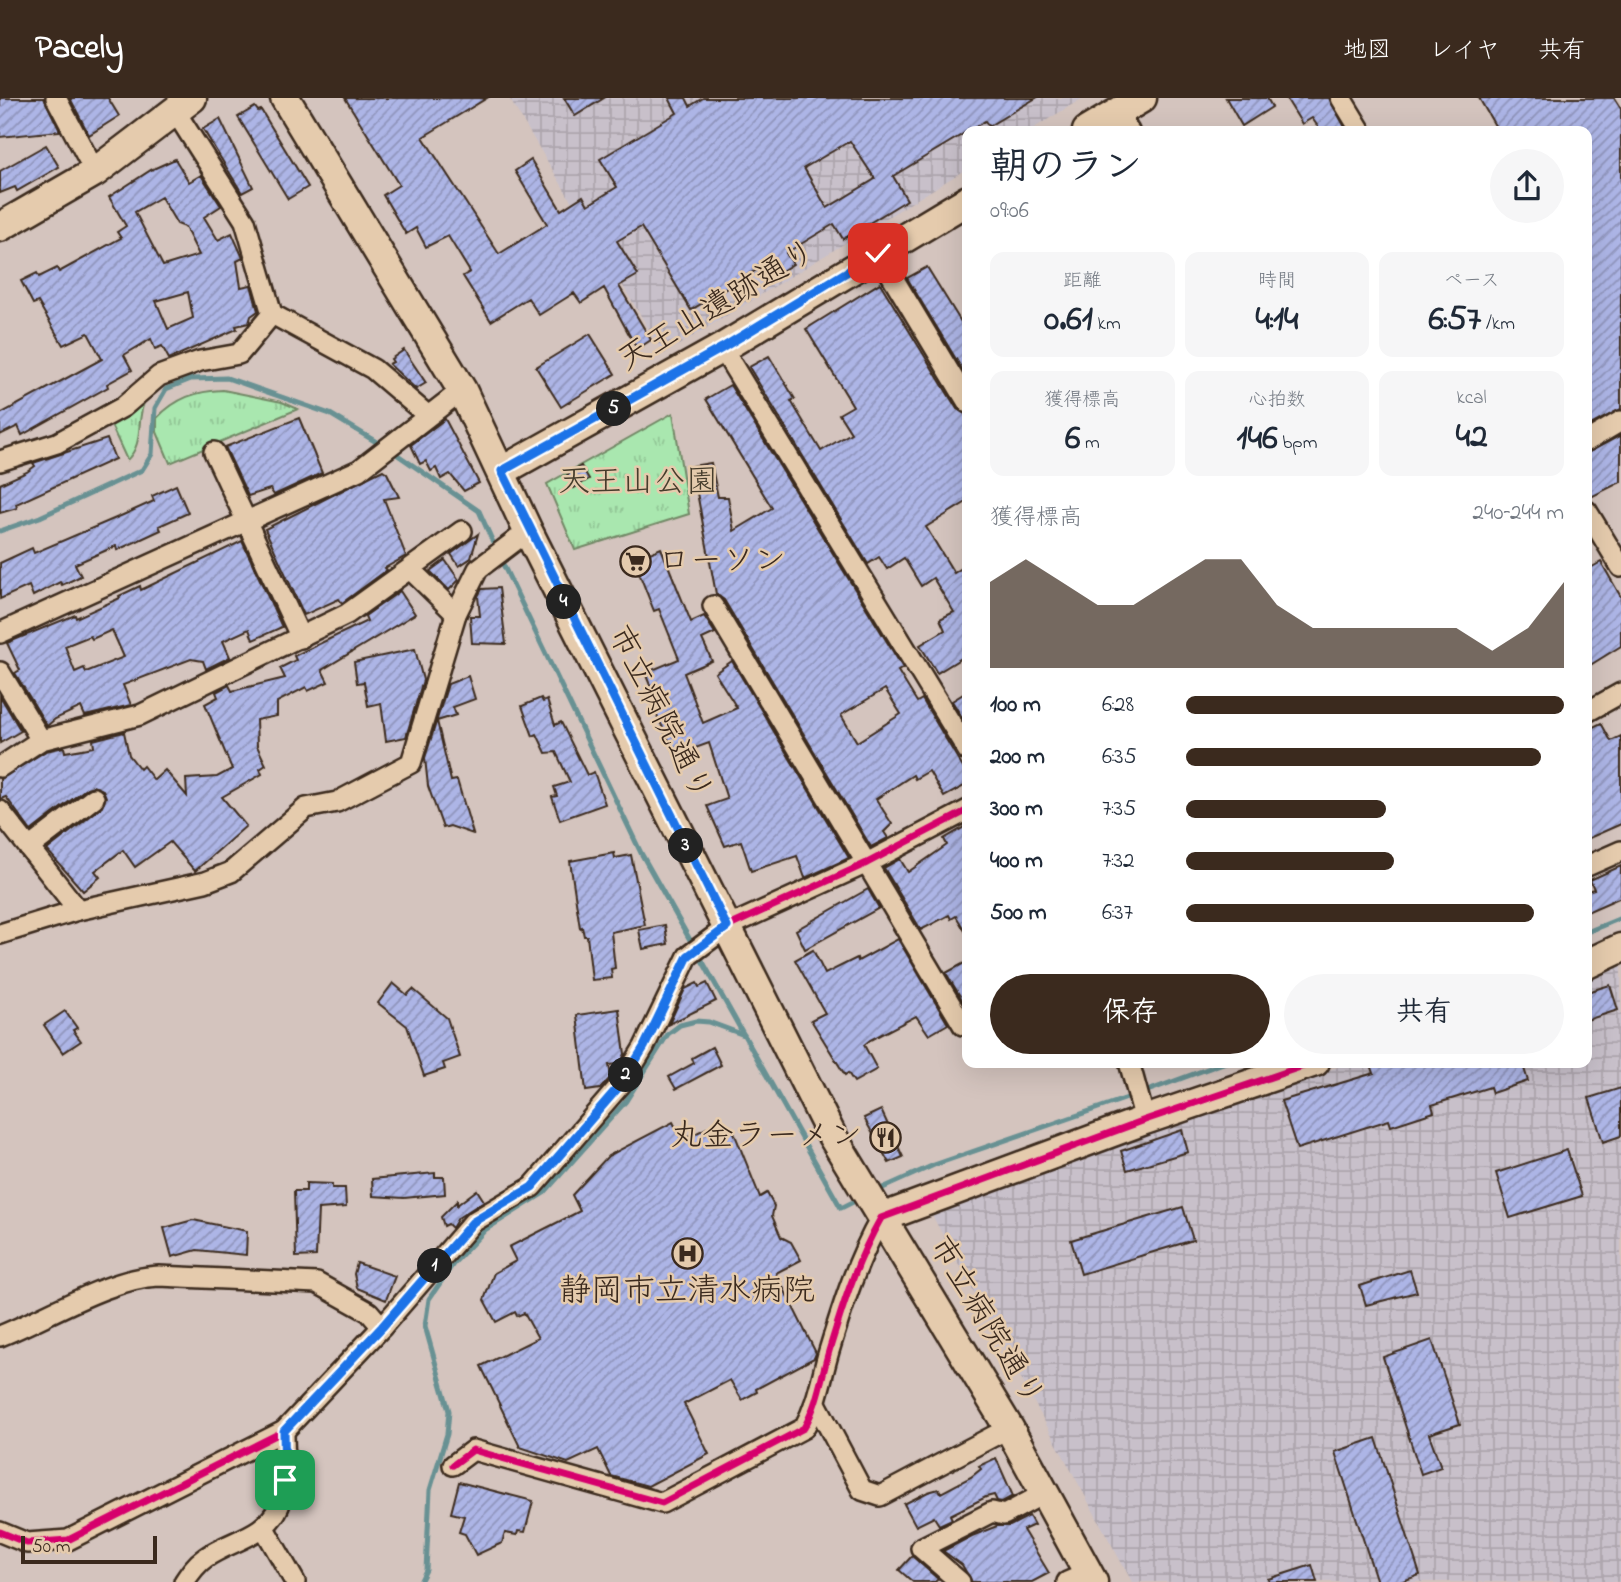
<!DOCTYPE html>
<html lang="ja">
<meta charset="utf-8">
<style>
body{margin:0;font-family:"Indie Flower","Klee One",sans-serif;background:#f6f6f7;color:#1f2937;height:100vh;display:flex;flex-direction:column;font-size:26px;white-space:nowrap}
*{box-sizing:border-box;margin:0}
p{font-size:23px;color:#747a83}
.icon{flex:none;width:38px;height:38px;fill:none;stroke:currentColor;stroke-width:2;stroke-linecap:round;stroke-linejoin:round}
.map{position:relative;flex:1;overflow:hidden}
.side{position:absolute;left:962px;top:28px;width:630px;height:942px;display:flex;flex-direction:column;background:#fff;border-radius:14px;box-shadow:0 7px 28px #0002}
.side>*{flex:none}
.scale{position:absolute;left:21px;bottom:18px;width:136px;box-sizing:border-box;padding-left:7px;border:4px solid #3b2a1e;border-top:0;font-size:19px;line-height:24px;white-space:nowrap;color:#3b2a1e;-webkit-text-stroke:5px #e5cbad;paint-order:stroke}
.pin{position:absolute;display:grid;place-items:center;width:60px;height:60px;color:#fff;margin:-30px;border-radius:14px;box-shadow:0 4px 10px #0006}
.km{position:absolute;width:35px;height:35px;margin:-18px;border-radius:50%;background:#222;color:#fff;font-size:19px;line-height:35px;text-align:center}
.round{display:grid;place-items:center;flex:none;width:74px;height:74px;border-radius:37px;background:#f6f6f7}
.headline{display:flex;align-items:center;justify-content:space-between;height:119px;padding:0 28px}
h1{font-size:38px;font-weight:800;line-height:52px}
.metrics{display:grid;grid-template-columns:repeat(3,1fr);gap:10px;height:119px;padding:7px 28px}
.metrics div{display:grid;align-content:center;border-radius:14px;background:#f6f6f7;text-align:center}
.metrics b{font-size:35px;font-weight:800}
.metrics small{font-size:19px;font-weight:400}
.metrics p{font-size:19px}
.chart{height:196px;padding:14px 28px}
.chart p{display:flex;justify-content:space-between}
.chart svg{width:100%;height:126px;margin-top:7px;fill:#3b2a1e;opacity:.7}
.action{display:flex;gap:14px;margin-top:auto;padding:14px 28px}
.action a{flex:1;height:80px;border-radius:42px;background:#3b2a1e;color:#fff;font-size:28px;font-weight:800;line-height:80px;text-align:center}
.action a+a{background:#f6f6f7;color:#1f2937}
ul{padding:0 28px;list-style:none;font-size:23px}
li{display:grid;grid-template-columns:112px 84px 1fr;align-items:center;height:52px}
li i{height:18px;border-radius:9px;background:#3b2a1e}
header{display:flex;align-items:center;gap:42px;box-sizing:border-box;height:98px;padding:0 35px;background:#3b2a1e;color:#fff}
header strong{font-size:33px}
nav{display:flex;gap:38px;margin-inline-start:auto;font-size:24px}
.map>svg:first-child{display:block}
</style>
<header>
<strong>Pacely</strong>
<nav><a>地図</a><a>レイヤ</a><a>共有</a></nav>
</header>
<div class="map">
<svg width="1621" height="1484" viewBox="0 0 1621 1484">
<defs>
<pattern id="industrial-grid" width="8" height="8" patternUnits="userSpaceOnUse" patternTransform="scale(1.75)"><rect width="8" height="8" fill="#c8c0ca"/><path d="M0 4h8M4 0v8" fill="none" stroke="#ada5ad"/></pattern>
<pattern id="grass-tufts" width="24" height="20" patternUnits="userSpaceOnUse" patternTransform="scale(1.75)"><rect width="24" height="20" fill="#a9e7af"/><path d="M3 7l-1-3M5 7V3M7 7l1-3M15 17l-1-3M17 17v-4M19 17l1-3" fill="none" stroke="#92c696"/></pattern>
<pattern id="building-hatch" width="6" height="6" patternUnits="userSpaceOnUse" patternTransform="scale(1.75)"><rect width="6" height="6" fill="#adb5e6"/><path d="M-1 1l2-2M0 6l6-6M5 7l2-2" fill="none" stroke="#8e93ba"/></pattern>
</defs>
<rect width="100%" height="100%" fill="#d4c4be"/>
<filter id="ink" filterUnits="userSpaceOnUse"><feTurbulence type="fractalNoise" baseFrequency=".0143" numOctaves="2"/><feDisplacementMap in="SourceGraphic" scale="14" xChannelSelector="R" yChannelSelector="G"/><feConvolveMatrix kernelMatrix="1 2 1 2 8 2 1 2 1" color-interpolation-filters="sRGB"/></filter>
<g filter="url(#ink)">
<!-- industrial -->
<g fill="url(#industrial-grid)">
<polygon points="509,0 1083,0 1029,33 968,33 968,70 664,256"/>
<polygon points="1621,865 1621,1484 1132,1484 927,1108 1353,964 1587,964 1587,881"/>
</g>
<!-- grass -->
<g fill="url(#grass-tufts)" stroke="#728866" stroke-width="2">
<path d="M 223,292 L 282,304 L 298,311 L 170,365 L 157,334 L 157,320 C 176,300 196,293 223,292 Z"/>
<path d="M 141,304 L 144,305 C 136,325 144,346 127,362 L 110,325 L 134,314 Z"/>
<polygon points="673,315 689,416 575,452 547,386"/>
</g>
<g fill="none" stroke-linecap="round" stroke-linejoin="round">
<!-- stream -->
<g stroke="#689193" stroke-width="5">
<polyline points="392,353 479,413 496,451"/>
<polyline points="0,433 40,419 142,372 152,356 155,310 166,291 191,281 227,280 330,316 383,348"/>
<polyline points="500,460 641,755 694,849"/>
<polyline points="1587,834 1621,820"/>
<polyline points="699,857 841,1110 861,1100"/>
<polyline points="1142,995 1226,964"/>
<polyline points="876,1093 934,1067 1133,998"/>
<polyline points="420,1484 426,1472 430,1392 447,1336 449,1313 425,1228 429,1201 453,1166 485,1132 544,1095 626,1003 668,936 680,927 696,923 709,924 744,937"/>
</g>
</g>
<!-- building -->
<g fill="url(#building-hatch)" stroke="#3b2a1e" stroke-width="2" fill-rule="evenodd">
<polygon points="0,0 44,0 60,33 0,39"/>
<polygon points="70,0 108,0 119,18 89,37"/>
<path d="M 345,0 L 487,0 L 423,39 L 499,156 L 547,126 L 515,73 L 531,62 L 561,112 L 583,98 L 588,107 L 617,89 L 600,61 L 677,15 L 669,0 L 686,0 L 690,8 L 703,0 L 1036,0 L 989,28 L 985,23 L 893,78 L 907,102 L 843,141 L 834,126 L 786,155 L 793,166 L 770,180 L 763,168 L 691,212 L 641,129 L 617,143 L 638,177 L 619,188 L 651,242 L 637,251 L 604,190 L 581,205 L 574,195 L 539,217 L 528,200 L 491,223 L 463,178 L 470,174 L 448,138 L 426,149 L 416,130 L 406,136 L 383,97 L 399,87 ZM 850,43 L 875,81 L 827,110 L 804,70 Z"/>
<polygon points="564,0 604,0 575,18"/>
<polygon points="1226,0 1267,0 1272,9 1242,28"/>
<polygon points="1286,0 1329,0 1347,33 1321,33 1312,20 1302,26"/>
<polygon points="1479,0 1614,0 1621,11 1621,311 1587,329 1587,33 1498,33"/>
<polygon points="255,9 258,13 261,12 308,89 288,101 238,19"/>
<polygon points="220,21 253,89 242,95 203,31"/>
<polygon points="46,47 59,69 17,93 15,89 0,95 0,73"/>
<path d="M 175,61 L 189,84 L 201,77 L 221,108 L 204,119 L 218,142 L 232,135 L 243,160 L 237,163 L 241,189 L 251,187 L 258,213 L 251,218 L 249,225 L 236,228 L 237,231 L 169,261 L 162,248 L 155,251 L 151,241 L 124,257 L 132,272 L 107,286 L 108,289 L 22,337 L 18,328 L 0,337 L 0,316 L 102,261 L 88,235 L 63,247 L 38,204 L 33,206 L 21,183 L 37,175 L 39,179 L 57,170 L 59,174 L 121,140 L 117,134 L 126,128 L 109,99 L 151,72 ZM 161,99 L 177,126 L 185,129 L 199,157 L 163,168 L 135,114 ZM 188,194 L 193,220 L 168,231 L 156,203 Z"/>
<polygon points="927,169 961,224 968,220 968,281 907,180"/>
<polygon points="880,185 957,311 968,317 968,403 926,429 954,475 968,466 968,556 937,575 920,547 945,532 940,521 954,514 933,480 921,488 904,460 887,471 879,459 868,466 749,269 769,258 795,301 791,303 821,353 851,335 839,316 853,308 806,231"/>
<polygon points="590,236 615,276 561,309 536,269"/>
<polygon points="404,252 426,285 416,291 389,266 393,264 391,261"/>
<path d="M 730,287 L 903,570 L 898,573 L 917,604 L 922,601 L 968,678 L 968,686 L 944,699 L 929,673 L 915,681 L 913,677 L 876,701 L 892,726 L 884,734 L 888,740 L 871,749 L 724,502 L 716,496 L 692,368 L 711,365 L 718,399 L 728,399 L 734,433 L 772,410 L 706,301 ZM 885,591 L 901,616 L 857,644 L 841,617 Z"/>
<polygon points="299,320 322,375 274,397 270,391 248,398 225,349"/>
<polygon points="445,321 479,385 464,393 450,376 441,381 436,370 431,373 426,363 420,366 411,347"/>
<polygon points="1621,337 1621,384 1587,401 1587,355"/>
<polygon points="107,341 115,361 16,406 17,410 0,415 0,386 27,374 35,368 33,365"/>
<polygon points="581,368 589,381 574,390 567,377"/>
<polygon points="383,372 387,375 399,399 384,401 406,458 385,470 387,472 342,505 339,501 304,517 265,431"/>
<polygon points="176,387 188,415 159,428 161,432 135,444 117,452 116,448 75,466 81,478 62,487 60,484 33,498 29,488 0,501 0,465 32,450 34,455 123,417 154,403 152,398"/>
<polygon points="478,436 471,460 459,468 451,456"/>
<path d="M 242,443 L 282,529 L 253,542 L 249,531 L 223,543 L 230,559 L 206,571 L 203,563 L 191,561 L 123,587 L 131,607 L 85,618 L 81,609 L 55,621 L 47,628 L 15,575 L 20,572 L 7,545 L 75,517 L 76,520 L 120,500 L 119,498 L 140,488 L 141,492 ZM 112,532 L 124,559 L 86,574 L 84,570 L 75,574 L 65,548 L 90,538 L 92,541 Z"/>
<polygon points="661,450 691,524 704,518 715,535 702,541 712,563 684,575 703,625 737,610 715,575 732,563 849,760 805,780 797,758 751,773 741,743 725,748 707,708 727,701 709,645 676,657 646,595 652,592 645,575 679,561 659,511 654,513 634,462"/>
<polygon points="445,462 459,482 449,492 430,473"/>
<polygon points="1601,464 1621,499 1621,548 1587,569 1587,472"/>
<polygon points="499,490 506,546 472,545 470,518 480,518 478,498 482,491"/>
<polygon points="400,493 415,516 322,572 328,584 308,593 306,589 277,604 277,618 256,622 257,648 266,667 260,671 262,676 222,699 246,728 195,773 170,744 135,769 123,752 95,773 100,779 83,793 47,752 102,709 106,699 103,692 93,688 87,690 31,733 6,699 0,701 0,681 46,653 64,649 65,654 94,649 93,642 124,634 129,657 140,671 143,668 154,682 165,672 187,698 186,681 217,679 232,671 205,606 218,599 216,594 229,587 232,593 285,580 280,570 296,562 294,558 367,523 365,518"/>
<polygon points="415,551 423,582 406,639 386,643 381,605 368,608 364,584 357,585 354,564"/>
<polygon points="468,578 475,601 453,609 456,617 437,623 451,683 457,682 473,736 450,728 443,730 428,688 425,660 448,586"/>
<polygon points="968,593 968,618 963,621 952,603"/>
<polygon points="0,598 21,633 0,645"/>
<polygon points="541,600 543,604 547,602 555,627 561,624 587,677 594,674 605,706 560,722 552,699 557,698 554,689 570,684 556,654 546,655 537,636 533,638 522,608"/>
<polygon points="1601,625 1611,643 1621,638 1621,726 1587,741 1587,632"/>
<polygon points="968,727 968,838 956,818 951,821 949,817 921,832 884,770 900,761 908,774 947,747 944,741"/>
<polygon points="614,755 615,760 631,757 645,827 611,834 615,870 611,871 612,880 592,882 587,838 584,838 582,829 580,830 570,763"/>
<polygon points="1621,768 1621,799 1587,814 1587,793 1594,791 1590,782"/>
<polygon points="868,791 879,810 805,851 796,832"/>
<polygon points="665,827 668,846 643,851 639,832"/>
<polygon points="898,841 948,926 929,937 916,918 870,942 864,947 877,971 854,984 848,975 845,977 811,922 825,915 795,862 813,852 825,876 857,860 858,863"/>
<polygon points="968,863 968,907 966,908 946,875"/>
<polygon points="393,885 407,897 413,891 447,920 460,959 443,965 445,971 424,978 407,928 378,905"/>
<polygon points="697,885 699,889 707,885 716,903 669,926 685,891"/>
<polygon points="1610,887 1618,912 1587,922 1587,894"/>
<polygon points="619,911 625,956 620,966 609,967 611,979 600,991 586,993 577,917"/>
<polygon points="65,913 77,930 73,932 81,943 63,955 44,927"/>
<polygon points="712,949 721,967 676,991 669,979 694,965 692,960"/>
<polygon points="1370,964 1522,964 1528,983 1492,995 1490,989 1432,1007 1434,1014 1391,1028 1389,1022 1297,1051 1281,1003 1374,975"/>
<polygon points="1621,990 1621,1038 1603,1044 1589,1000"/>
<polygon points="881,1012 903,1059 889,1065 864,1020"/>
<polygon points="673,1024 682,1042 709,1029 715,1041 733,1032 760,1099 767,1095 774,1108 772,1118 781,1139 791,1144 801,1162 776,1175 816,1255 814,1260 756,1291 757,1294 742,1302 730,1282 684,1306 709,1356 648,1388 611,1378 598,1351 568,1365 520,1349 481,1268 538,1240 524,1215 517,1218 515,1214 496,1224 484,1202 494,1175 516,1163 509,1149 580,1113 572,1097 608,1058"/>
<polygon points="1182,1032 1188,1054 1127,1072 1121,1053"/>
<polygon points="1567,1052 1582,1098 1510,1120 1496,1075"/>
<polygon points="435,1075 435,1079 444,1079 445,1096 404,1100 373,1098 372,1081"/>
<polygon points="306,1085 332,1086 332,1090 345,1090 346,1109 318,1111 316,1158 296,1159 294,1093 306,1093"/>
<polygon points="477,1092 484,1103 458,1120 452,1130 448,1126 444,1128 441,1119 457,1103 457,1107"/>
<polygon points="1183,1109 1193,1142 1081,1176 1071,1142"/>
<polygon points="193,1122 247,1133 246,1157 197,1152 172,1159 164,1130"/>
<polygon points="357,1165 395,1178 386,1202 357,1190 354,1176"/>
<polygon points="1410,1172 1417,1194 1366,1207 1360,1188"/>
<polygon points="1432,1242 1460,1326 1429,1336 1441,1369 1421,1376 1383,1259"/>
<polygon points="1376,1340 1420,1477 1400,1484 1377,1484 1335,1354"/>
<polygon points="996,1360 1013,1398 1002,1404 997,1403 994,1397 986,1399 950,1417 952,1421 939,1427 934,1419 916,1428 904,1406 928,1394 939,1391 941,1395 971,1379 981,1371 979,1368"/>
<polygon points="459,1384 533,1403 525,1434 518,1433 517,1437 505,1435 502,1445 476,1457 465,1436 459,1434 464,1418 451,1415"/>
<polygon points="1029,1418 1034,1427 1023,1432 1049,1475 1032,1484 972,1484 962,1467 943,1453 972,1438 997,1428 1010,1428"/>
<polygon points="912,1458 938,1481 935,1484 913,1484 899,1472"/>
<polygon points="1312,1467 1317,1484 1269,1484 1268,1481"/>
</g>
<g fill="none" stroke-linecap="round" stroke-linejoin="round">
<defs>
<g id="street">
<polyline points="56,0 95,74"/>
<polyline points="1341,0 1361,33"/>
<polyline points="175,13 245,123 272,216 373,271 427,317"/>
<polyline points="1118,15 1129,33"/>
<polyline points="878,155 968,305"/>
<polyline points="722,250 968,653"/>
<polyline points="1587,343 1621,323"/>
<polyline points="214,354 301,540"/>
<polyline points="0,363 57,345 123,309 159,278 200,263 239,256 272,216"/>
<polyline points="1587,413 1621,469"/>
<polyline points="411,472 456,516"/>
<polyline points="713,508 963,927"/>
<polyline points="0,535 359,372 462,292"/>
<polyline points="0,574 41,642"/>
<polyline points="1587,614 1621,595"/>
<polyline points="0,669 41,642 140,617 347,516 462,433"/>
<polyline points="0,713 78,812"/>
<polyline points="29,750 94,700"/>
<polyline points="1587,768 1621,753"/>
<polyline points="0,836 78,812 205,784 231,774 306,710 337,704 411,665 456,516 478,471 528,433"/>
<polyline points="1129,964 1145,1022"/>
<path d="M 0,1238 C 48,1219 109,1180 159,1178 L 317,1185 L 369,1214 L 382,1229"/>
<polyline points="817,1307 862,1392 880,1398 1009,1330"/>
<path d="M 453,1367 L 473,1352 L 662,1405 L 804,1330 C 818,1305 821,1280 829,1253 C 843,1207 857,1162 881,1120"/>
<polyline points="264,1430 295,1484"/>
<polyline points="0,1434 27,1445 68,1442 284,1333 382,1229 473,1124 532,1089 622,985 644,949 688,858 727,829 867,765 968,712"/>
<path d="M 184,1484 C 190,1475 196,1466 205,1460 C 230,1442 266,1439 279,1408 C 288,1386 284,1358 284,1333"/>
<polyline points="960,1484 921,1450 992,1414 1004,1417 1045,1395"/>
<polyline points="1067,1484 1088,1475"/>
</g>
<g id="secondary">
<polyline points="285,0 462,292 528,433 831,1036 1009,1330 1093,1484"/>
<polyline points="1087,33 1142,0"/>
<polyline points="0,129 95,74 192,0"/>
<polyline points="502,373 722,250 968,102"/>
<polyline points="1587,866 1621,850"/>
<polyline points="881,1120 1145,1022 1315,964"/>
</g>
</defs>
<!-- street casing -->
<use href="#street" stroke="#3b2a1e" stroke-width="24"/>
<!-- secondary casing -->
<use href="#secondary" stroke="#3b2a1e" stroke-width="33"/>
<!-- street -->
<use href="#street" stroke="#e5cbad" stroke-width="19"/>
<!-- secondary -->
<use href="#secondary" stroke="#e5cbad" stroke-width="28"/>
<defs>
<g id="cycleway">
<path d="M 453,1367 L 473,1352 L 662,1405 L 804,1330 C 818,1305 821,1280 829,1253 C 843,1207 857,1162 881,1120 L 1145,1022 L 1315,964"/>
<polyline points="0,1434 27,1445 68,1442 284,1333 382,1229 473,1124 532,1089 622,985 644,949 688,858 727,829 867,765 968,712"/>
</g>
</defs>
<!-- cycleway casing -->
<use href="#cycleway" stroke="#e5cbad" stroke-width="11"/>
<!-- cycleway -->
<use href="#cycleway" stroke="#d6006c" stroke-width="7"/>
</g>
</g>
<g fill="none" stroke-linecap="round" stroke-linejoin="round" filter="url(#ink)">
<defs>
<polyline id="route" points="285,1382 284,1333 382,1229 473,1124 532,1089 622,985 644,949 688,858 727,829 502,373 722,250 878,155"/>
</defs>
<!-- route casing -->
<use href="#route" stroke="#fff" stroke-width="14"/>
<!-- route -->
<use href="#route" stroke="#1a73e8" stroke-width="9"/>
</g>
<!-- icons -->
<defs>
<symbol id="supermarket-ring" viewBox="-11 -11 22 22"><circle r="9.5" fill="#e5cbad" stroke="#3b2a1e" stroke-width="1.5"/><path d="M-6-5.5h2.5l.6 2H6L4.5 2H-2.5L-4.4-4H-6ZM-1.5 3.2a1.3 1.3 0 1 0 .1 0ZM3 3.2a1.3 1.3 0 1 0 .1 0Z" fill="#3b2a1e"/></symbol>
<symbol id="restaurant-ring" viewBox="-11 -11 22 22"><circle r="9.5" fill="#e5cbad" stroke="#3b2a1e" stroke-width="1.5"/><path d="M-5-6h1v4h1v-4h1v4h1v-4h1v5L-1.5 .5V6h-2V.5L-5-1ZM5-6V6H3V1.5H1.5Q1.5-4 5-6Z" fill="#3b2a1e"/></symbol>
<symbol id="hospital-ring" viewBox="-11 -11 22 22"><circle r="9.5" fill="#e5cbad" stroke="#3b2a1e" stroke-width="1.5"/><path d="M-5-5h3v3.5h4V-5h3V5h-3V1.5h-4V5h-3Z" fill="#3b2a1e"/></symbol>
</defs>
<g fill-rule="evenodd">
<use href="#supermarket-ring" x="618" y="446" width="35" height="35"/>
<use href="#restaurant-ring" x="868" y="1022" width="35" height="35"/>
<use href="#hospital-ring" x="670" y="1138" width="35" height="35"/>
</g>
<g text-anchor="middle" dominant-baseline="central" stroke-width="5" stroke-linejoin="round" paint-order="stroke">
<!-- street labels -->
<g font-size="32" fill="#3b2a1e" stroke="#e5cbad">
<text transform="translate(718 209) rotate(-31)">天王山遺跡通り</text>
<text transform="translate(659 616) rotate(63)">市立病院通り</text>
<text transform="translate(985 1224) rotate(59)">市立病院通り</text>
</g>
<!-- park labels -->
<g font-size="32" fill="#463d2c" stroke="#e5cbad">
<text x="638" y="385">天王山公園</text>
</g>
<!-- poi labels -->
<g font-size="32" fill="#3b2a1e" stroke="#e5cbad" text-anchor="start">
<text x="658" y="464">ローソン</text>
<text x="862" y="1039" text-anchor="end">丸金ラーメン</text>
<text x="687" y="1194" text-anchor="middle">静岡市立清水病院</text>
</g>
</g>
</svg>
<div class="scale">50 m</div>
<div class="pin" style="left:285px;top:1382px;background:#1e9e55"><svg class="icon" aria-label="arrive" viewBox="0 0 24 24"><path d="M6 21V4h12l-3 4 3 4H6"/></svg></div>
<div class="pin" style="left:878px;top:155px;background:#d93025"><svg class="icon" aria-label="check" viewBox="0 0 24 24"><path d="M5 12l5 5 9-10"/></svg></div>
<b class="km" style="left:435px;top:1168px">1</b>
<b class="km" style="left:626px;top:977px">2</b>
<b class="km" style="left:686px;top:748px">3</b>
<b class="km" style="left:564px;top:504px">4</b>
<b class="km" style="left:614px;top:311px">5</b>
<section class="side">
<div class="headline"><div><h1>朝のラン</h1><p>09:06</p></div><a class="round"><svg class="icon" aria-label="share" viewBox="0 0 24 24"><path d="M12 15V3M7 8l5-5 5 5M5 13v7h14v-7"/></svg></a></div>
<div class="metrics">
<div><p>距離</p><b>0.61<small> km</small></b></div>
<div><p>時間</p><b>4:14</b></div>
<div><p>ペース</p><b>6:57<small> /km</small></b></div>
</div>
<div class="metrics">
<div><p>獲得標高</p><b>6<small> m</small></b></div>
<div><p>心拍数</p><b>146<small> bpm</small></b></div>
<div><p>kcal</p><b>42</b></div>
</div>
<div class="chart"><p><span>獲得標高</span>240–244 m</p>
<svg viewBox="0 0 160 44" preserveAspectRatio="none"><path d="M0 44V14L10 6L20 14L30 22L40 22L50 14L60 6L70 6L80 22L90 30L100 30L110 30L120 30L130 30L140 38L150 30L160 14V44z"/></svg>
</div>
<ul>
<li><b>100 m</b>6:28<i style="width:100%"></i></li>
<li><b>200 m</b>6:35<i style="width:94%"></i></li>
<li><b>300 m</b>7:35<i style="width:53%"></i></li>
<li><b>400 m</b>7:32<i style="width:55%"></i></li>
<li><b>500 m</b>6:37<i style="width:92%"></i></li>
</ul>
<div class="action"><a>保存</a><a>共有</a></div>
</section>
</div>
